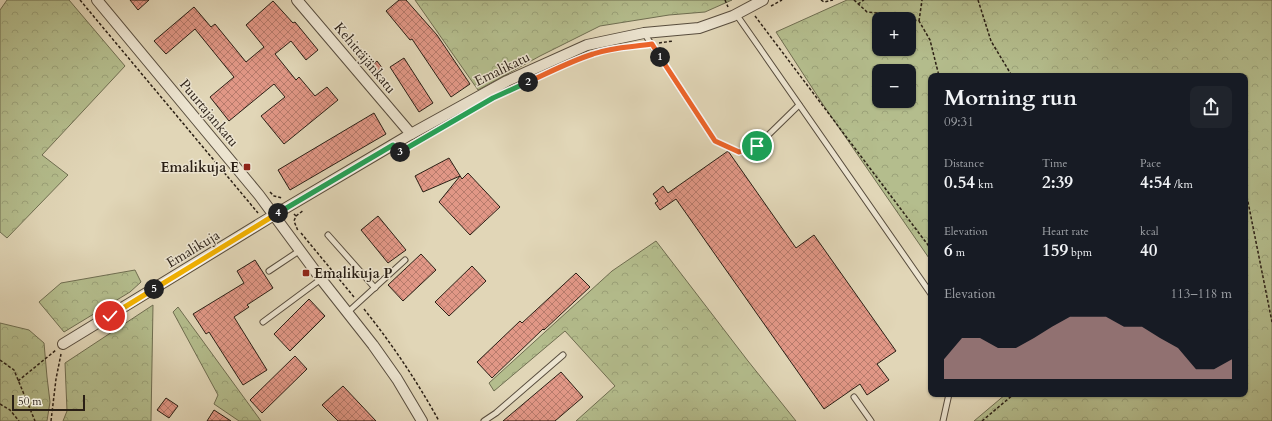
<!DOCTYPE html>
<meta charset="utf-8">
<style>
body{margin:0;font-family:Cardo,serif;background:#20242c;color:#f1f3f6;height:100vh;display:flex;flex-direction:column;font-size:15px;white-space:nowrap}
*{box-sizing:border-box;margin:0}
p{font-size:13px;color:#9ea1a6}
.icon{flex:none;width:22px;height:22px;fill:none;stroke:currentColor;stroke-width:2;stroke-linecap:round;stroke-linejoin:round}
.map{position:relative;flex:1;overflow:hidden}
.panel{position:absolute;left:928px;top:73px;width:320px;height:324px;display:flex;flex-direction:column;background:#171b24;border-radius:8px;box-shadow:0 1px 3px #0004}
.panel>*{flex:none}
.fabs{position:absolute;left:872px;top:12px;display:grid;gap:8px}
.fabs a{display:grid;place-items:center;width:44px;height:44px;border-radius:8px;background:#171b24;box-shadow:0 1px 3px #0004;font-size:20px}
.scale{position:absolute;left:12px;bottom:10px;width:73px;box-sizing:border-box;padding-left:4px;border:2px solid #2a1f15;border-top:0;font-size:11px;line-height:14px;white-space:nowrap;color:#2a1f15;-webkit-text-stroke:3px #ece4d0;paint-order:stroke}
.pin{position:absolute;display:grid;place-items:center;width:34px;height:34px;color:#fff;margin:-17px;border:2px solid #fff;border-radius:50%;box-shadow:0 1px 4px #0007}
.km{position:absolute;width:20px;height:20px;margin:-10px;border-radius:50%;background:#222;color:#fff;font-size:11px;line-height:20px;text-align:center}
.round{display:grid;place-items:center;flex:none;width:42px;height:42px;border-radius:8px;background:#20242c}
.overview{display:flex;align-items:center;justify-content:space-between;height:68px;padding:0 16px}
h1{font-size:22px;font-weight:800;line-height:30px}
.figures{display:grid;grid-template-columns:repeat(3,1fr);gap:6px;height:68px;padding:4px 16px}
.figures div{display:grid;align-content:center}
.figures b{font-size:17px;font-weight:800}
.figures small{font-size:11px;font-weight:400}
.figures p{font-size:11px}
.chart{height:112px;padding:8px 16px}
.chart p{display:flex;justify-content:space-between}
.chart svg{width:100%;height:72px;margin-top:4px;fill:#c59692;opacity:.7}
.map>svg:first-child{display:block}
</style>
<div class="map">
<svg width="1272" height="421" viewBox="0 0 1272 421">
<defs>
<pattern id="forest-crowns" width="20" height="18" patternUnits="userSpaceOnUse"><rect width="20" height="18" fill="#b4bd8d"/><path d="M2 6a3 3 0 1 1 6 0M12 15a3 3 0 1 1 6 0" fill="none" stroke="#9ba279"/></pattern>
<pattern id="building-cross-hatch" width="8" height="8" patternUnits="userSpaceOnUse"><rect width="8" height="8" fill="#e19786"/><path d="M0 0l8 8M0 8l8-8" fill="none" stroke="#b77b6c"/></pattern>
</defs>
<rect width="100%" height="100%" fill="#e1d6b7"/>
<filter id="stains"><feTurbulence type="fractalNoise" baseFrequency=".005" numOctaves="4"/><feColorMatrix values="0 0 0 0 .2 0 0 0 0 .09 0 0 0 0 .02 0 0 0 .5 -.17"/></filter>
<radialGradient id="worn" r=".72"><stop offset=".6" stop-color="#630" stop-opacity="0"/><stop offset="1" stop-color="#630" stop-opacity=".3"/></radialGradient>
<!-- forest -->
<g fill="url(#forest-crowns)" stroke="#6f6e51" fill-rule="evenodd">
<polygon points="7,0 69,0 125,66 42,155 68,175 7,238 0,232 0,10"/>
<polygon points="415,0 732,0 705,12 669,15 600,26 540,56 478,90"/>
<path d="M 847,0 L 1272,0 L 1272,421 L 974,421 L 1006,394 L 1245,394 L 1245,76 L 931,76 L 931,261 L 824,106 L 776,32 ZM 879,19 L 909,19 L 909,49 L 879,49 ZM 879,71 L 909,71 L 909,101 L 879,101 Z"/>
<polygon points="656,241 748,361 796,421 576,421 615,386 565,331 494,391 489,383 612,271"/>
<polygon points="135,270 141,282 130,292 64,332 39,302 61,283"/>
<polygon points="153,305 151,421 63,421 67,411 65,363"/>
<polygon points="178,307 261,421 239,421 214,404 218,395 173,312"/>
<polygon points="0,323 29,330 44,343 47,377 50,402 47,421 0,421"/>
</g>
<!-- building -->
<g fill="url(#building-cross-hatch)" stroke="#2a1f15">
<polygon points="130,0 149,0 138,10"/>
<polygon points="399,0 406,0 437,35 470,84 451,97 412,39 410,40 386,11"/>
<polygon points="273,1 293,23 295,22 318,50 306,60 291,41 275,54 296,80 299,77 315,96 327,87 338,100 284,144 261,116 285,97 274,84 229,121 210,97 234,77 195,29 166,54 154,41 194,7 211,27 215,24 246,62 264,47 246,25"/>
<polygon points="404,58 433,103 419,112 390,67"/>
<polygon points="377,61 383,69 377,74 371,66"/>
<polygon points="374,113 386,134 290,190 278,170"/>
<polygon points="728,151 796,248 814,235 896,351 877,364 889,380 867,395 860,384 824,409 676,199 660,210 655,203 658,201 653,194 663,186 668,193"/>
<polygon points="449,158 462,179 468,173 500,207 470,235 439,202 460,176 423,192 415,176"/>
<polygon points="378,216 406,250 388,263 361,230"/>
<polygon points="421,254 436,270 403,301 388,285"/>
<polygon points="255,260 273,288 247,305 249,307 234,317 267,370 243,385 209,332 206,334 193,314 244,283 237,271"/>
<polygon points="472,266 486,281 449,316 435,302"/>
<polygon points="576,273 590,287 544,330 543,329 492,378 477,362 520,321 522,323"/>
<polygon points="309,299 325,316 290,351 274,334"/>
<polygon points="295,356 307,369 262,413 250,400"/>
<polygon points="561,372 583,397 555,421 503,421"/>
<polygon points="343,386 376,421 338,421 322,405"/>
<polygon points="166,398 178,406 169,418 157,410"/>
<polygon points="214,410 231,421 207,421"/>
</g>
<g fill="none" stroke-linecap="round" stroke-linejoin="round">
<defs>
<g id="service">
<polyline points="736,14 931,294"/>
<polyline points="644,33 715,141 739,152 757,146 799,105"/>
<polyline points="328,235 375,288"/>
<polyline points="269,271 299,251"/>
<polyline points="347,313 405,260"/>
<polyline points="263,322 321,279"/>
<polyline points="854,397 871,421"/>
<polyline points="484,421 496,413 563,355"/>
<polyline points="943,421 949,394"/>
</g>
<g id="minor">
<polyline points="97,0 259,195 321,279 373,345 397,379 422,421"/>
<polyline points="297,0 411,134"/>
<polyline points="63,344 274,215 411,134 507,81 587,45 644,33 699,28 733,16 763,0"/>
</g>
</defs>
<!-- service casing -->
<use href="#service" stroke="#584d3e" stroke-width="7"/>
<!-- minor casing -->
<use href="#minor" stroke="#584d3e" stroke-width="12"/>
<!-- path -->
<g stroke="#2a1f15" stroke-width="1.5" stroke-dasharray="3 2" stroke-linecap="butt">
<polyline points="80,0 258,213"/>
<polyline points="725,0 728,7"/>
<polyline points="821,0 824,2 833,0"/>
<polyline points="854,0 867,12 888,14 919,21 930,40 939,76"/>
<polyline points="978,0 991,41 1012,76"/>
<polyline points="858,4 864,0"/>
<polyline points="771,6 782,0"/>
<polyline points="755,16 931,249"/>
<polyline points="919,21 922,0"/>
<polyline points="659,43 673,41"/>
<polyline points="627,48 643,46"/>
<polyline points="1245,187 1272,322"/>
<polyline points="270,192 274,196 282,198"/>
<polyline points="294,214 296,216 294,221 298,231"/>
<polyline points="296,216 304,210"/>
<polyline points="301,233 354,297"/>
<path d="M 364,309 C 392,344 417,381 439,421"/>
<polyline points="0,360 14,370 35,421"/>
<polyline points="18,381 56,350"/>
<polyline points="0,404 10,410 19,421"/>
<polyline points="51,421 56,379 61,354"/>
<polyline points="982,421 1014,394"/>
</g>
<!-- service -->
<use href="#service" stroke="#ece4d0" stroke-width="5"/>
<!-- minor -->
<use href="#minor" stroke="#ece4d0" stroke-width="10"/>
</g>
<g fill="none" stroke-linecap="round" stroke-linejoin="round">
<defs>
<polyline id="split-1" points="660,57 715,141 739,152 757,146"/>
<path id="split-2" d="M 528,82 C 550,72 571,61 593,54 C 612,47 632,47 652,44 L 660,57"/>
<polyline id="split-3" points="400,152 493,98 528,82"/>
<polyline id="split-4" points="278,213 393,145 398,153 400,152"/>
<polyline id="split-5" points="154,289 278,213"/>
<polyline id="split-6" points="110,316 154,289"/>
</defs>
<!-- split-1 casing -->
<use href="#split-1" stroke="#fff" stroke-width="8"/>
<!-- split-2 casing -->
<use href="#split-2" stroke="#fff" stroke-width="8"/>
<!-- split-3 casing -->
<use href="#split-3" stroke="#fff" stroke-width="8"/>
<!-- split-4 casing -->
<use href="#split-4" stroke="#fff" stroke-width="8"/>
<!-- split-5 casing -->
<use href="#split-5" stroke="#fff" stroke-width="8"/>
<!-- split-6 casing -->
<use href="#split-6" stroke="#fff" stroke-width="8"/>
<!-- split-1 -->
<use href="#split-1" stroke="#f0652b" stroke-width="5"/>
<!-- split-2 -->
<use href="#split-2" stroke="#f0652b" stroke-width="5"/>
<!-- split-3 -->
<use href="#split-3" stroke="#22a559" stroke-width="5"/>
<!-- split-4 -->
<use href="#split-4" stroke="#22a559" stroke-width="5"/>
<!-- split-5 -->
<use href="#split-5" stroke="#f5b400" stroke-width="5"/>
<!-- split-6 -->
<use href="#split-6" stroke="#f5b400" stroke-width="5"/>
</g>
<!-- markers -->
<g fill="#8f2418" stroke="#ece4d0" stroke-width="1.5">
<rect x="243" y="163" width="8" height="8" rx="2"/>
<rect x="302" y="269" width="8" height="8" rx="2"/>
</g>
<g text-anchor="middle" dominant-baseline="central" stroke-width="3" stroke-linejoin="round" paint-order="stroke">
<!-- street labels -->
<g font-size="14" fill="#2a1f15" stroke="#ece4d0">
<text transform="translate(365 58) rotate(50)">Kehittäjänkatu</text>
<text transform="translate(502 69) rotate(-26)">Emalikatu</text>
<text transform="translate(209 113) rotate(50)">Puurtajankatu</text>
<text transform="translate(193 249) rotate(-31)">Emalikuja</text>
</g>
<!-- poi labels -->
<g font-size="14" font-weight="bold" fill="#2a1f15" stroke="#ece4d0" text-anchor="end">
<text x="239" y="167">Emalikuja E</text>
<text x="314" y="273" text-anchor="start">Emalikuja P</text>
</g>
</g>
<rect width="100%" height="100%" filter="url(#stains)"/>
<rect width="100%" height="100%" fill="url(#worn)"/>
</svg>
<div class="fabs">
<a>+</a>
<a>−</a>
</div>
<div class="scale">50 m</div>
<div class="pin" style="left:757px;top:146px;background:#1e9e55"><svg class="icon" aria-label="arrive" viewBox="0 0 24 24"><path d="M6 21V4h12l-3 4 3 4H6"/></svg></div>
<div class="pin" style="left:110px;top:316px;background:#d93025"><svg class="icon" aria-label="check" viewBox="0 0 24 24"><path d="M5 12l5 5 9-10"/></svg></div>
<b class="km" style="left:660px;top:57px">1</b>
<b class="km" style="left:528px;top:82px">2</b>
<b class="km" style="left:400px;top:152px">3</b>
<b class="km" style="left:278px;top:213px">4</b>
<b class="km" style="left:154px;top:289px">5</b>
<section class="panel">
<div class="overview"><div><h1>Morning run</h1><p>09:31</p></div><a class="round"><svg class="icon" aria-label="share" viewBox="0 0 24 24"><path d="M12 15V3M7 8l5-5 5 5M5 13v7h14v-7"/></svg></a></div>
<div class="figures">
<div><p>Distance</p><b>0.54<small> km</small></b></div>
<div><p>Time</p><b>2:39</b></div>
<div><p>Pace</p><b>4:54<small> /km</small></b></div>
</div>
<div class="figures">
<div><p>Elevation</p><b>6<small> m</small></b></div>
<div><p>Heart rate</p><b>159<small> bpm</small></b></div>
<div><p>kcal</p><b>40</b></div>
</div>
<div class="chart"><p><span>Elevation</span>113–118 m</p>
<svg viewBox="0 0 160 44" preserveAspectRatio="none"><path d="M0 44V32L10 19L20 19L30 25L40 25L50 19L60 12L70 6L80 6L90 6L100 12L110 12L120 19L130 25L140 38L150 38L160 32V44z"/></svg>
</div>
</section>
</div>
